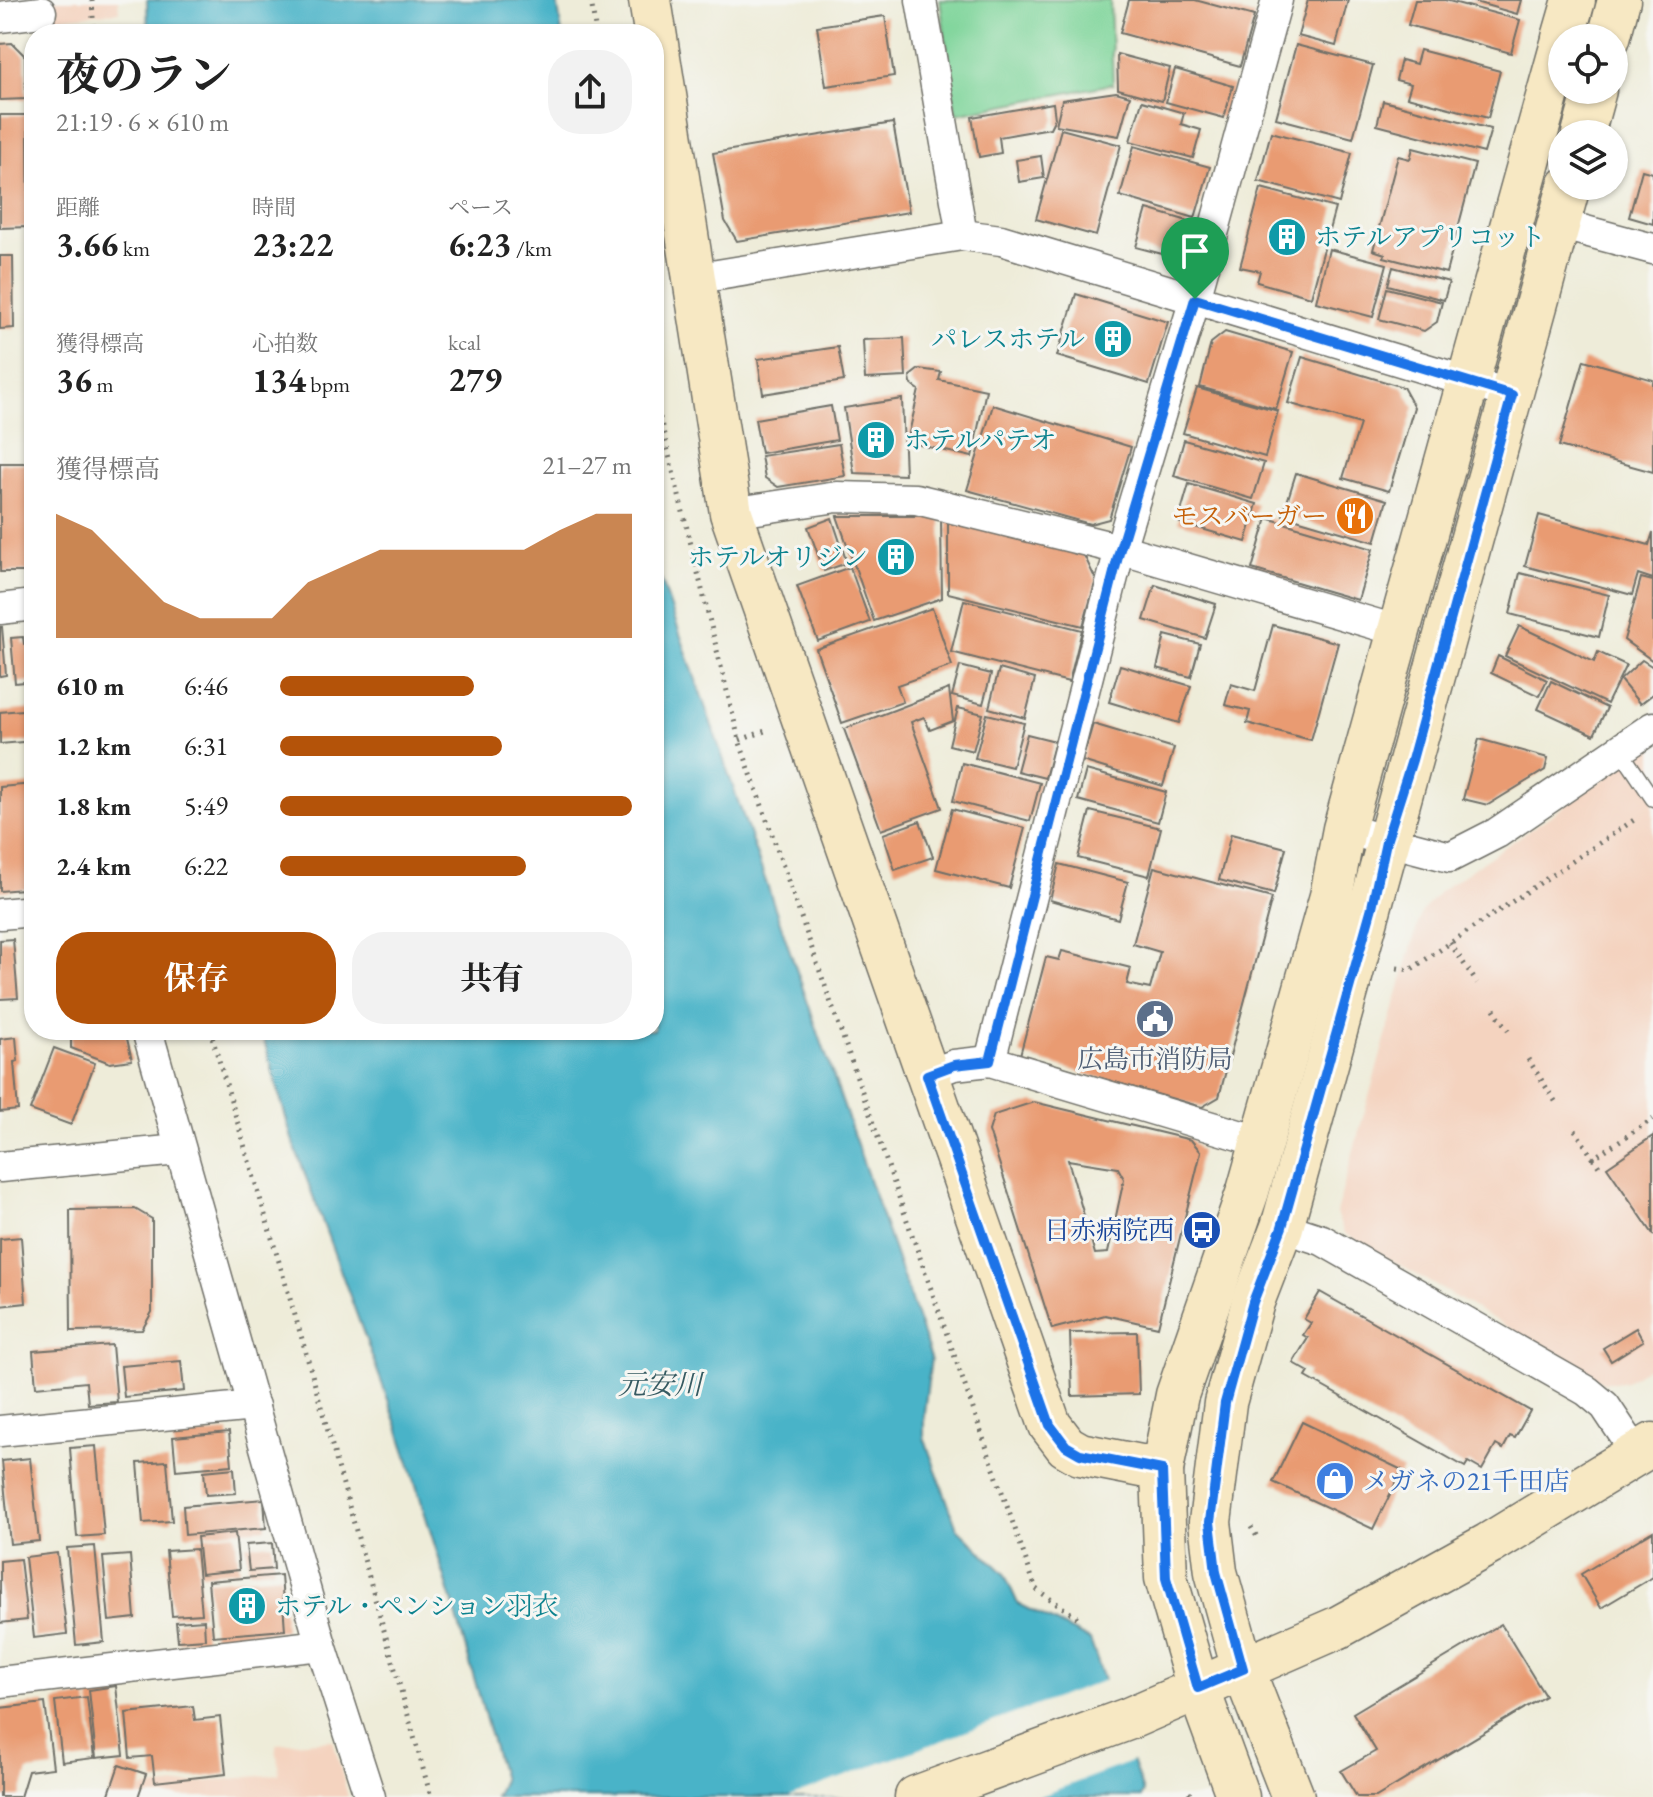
<!DOCTYPE html>
<html lang="ja">
<meta charset="utf-8">
<style>
body{margin:0;font-family:"EB Garamond","Noto Serif JP",serif;background:#f2f2f2;color:#222;height:100vh;display:flex;flex-direction:column;font-size:30px;white-space:nowrap}
*{box-sizing:border-box;margin:0}
p{font-size:26px;color:#767676}
.icon{flex:none;width:44px;height:44px;fill:none;stroke:currentColor;stroke-width:2;stroke-linecap:round;stroke-linejoin:round}
.map{position:relative;flex:1;overflow:hidden}
.details{position:absolute;left:24px;top:24px;width:640px;height:1016px;display:flex;flex-direction:column;background:#fff;border-radius:32px;box-shadow:0 2px 6px #0004}
.details>*{flex:none}
.buttons{position:absolute;left:1548px;top:24px;display:grid;gap:16px}
.buttons a{display:grid;place-items:center;width:80px;height:80px;border-radius:50%;background:#fff;box-shadow:0 2px 6px #0004;font-size:40px}
.pin{position:absolute;display:grid;place-items:center;width:68px;height:68px;color:#fff;margin:-82px -34px;border-radius:50% 50% 50% 0;rotate:-45deg;box-shadow:0 0 8px #0007}
.pin .icon{rotate:45deg}
.round{display:grid;place-items:center;flex:none;width:84px;height:84px;border-radius:32px;background:#f2f2f2}
.headline{display:flex;align-items:center;justify-content:space-between;height:136px;padding:0 32px}
h1{font-size:44px;font-weight:700;line-height:60px}
.metrics{display:grid;grid-template-columns:repeat(3,1fr);gap:12px;height:136px;padding:8px 32px}
.metrics div{display:grid;align-content:center}
.metrics b{font-size:34px;font-weight:700}
.metrics small{font-size:22px;font-weight:400}
.metrics p{font-size:22px}
.chart{height:224px;padding:16px 32px}
.chart p{display:flex;justify-content:space-between}
.chart svg{width:100%;height:144px;margin-top:8px;fill:#b45309;opacity:.7}
.cta{display:flex;gap:16px;margin-top:auto;padding:16px 32px}
.cta a{flex:1;height:92px;border-radius:32px;background:#b45309;color:#fff;font-size:32px;font-weight:700;line-height:92px;text-align:center}
.cta a+a{background:#f2f2f2;color:#222}
ul{padding:0 32px;list-style:none;font-size:26px}
li{display:grid;grid-template-columns:128px 96px 1fr;align-items:center;height:60px}
li i{height:20px;border-radius:10px;background:#b45309}
.map>svg:first-child{display:block}
</style>
<div class="map">
<svg width="1653" height="1797" viewBox="0 0 1653 1797">
<rect width="100%" height="100%" fill="#f6f6f2"/>
<filter id="ink" filterUnits="userSpaceOnUse"><feTurbulence type="fractalNoise" baseFrequency=".0125" numOctaves="2"/><feDisplacementMap in="SourceGraphic" scale="16" xChannelSelector="R" yChannelSelector="G"/><feConvolveMatrix kernelMatrix="1 2 1 2 8 2 1 2 1" color-interpolation-filters="sRGB"/></filter>
<filter id="wash" filterUnits="userSpaceOnUse"><feTurbulence type="fractalNoise" baseFrequency=".006" numOctaves="4" result="noise"/><feDisplacementMap in="SourceGraphic" scale="32" xChannelSelector="R" yChannelSelector="G"/><feGaussianBlur stdDeviation="1.8" result="paint"/><feColorMatrix in="noise" values="0 0 0 0 0 0 0 0 0 0 0 0 0 0 0 0 0 1.4 0 .05"/><feComposite in="paint" operator="in"/></filter>
<g filter="url(#wash)">
<rect width="100%" height="100%" fill="#eeecd9"/>
<!-- built -->
<g fill="#f4d3bf">
<polygon points="0,0 118,0 119,12 0,24"/>
<polygon points="1653,746 1653,1364 1625,1382 1603,1382 1344,1233 1336,1213 1421,913 1440,891"/>
<polygon points="333,1740 348,1797 139,1797 141,1789 279,1774 276,1744"/>
</g>
<!-- green -->
<polygon fill="#7dd499" stroke="#548062" stroke-width="2" points="940,0 1110,0 1113,84 956,114"/>
<!-- water -->
<g fill="#4ab3c8" stroke="#3a6f7a" stroke-width="2">
<polygon points="147,0 557,0 562,34 148,34"/>
<polygon points="654,570 662,582 931,1358 924,1412 924,1437 957,1528 1004,1573 1018,1604 1090,1640 1143,1792 1141,1797 495,1797 503,1780 454,1607 397,1424 292,1139 261,1030 654,1030"/>
</g>
<!-- pier -->
<polygon fill="#eeecd9" points="1108,1679 1136,1760 1037,1797 789,1797"/>
<g id="blocks">
<!-- building -->
<g fill="#e99b72" fill-rule="evenodd">
<polygon points="1129,0 1195,0 1254,16 1240,66 1120,33"/>
<polygon points="1308,0 1348,0 1336,46 1298,36"/>
<polygon points="1415,0 1445,0 1520,20 1511,53 1408,25"/>
<polygon points="1468,0 1521,0 1517,14"/>
<polygon points="885,16 894,76 826,86 817,26"/>
<polygon points="12,43 25,56 26,99 0,100 0,44"/>
<polygon points="1296,45 1373,65 1353,138 1276,118"/>
<polygon points="1420,50 1500,71 1488,118 1407,97 1411,84 1396,80 1401,60 1416,64"/>
<polygon points="1117,54 1170,68 1162,101 1118,89"/>
<polygon points="1175,69 1233,86 1224,118 1166,102"/>
<polygon points="1116,92 1130,96 1119,136 1056,125 1062,100"/>
<polygon points="1142,101 1184,113 1181,124 1201,130 1193,158 1130,141"/>
<polygon points="1383,101 1491,129 1484,153 1377,125"/>
<polygon points="1053,103 1055,118 1050,128 999,137 1001,153 979,157 972,117"/>
<polygon points="0,115 28,115 29,227 0,228"/>
<polygon points="893,123 909,212 737,241 725,221 713,153"/>
<polygon points="1061,129 1121,145 1096,236 1036,219"/>
<polygon points="1271,132 1352,153 1339,203 1258,181"/>
<polygon points="1134,146 1210,167 1195,218 1120,196"/>
<polygon points="1413,148 1475,164 1446,273 1384,257 1385,254 1373,250 1398,156 1410,159"/>
<polygon points="1041,156 1044,178 1019,182 1016,160"/>
<polygon points="1642,170 1653,173 1653,224 1629,217"/>
<polygon points="1261,188 1335,208 1311,297 1257,282 1260,271 1240,267"/>
<polygon points="1147,209 1188,221 1177,258 1136,247"/>
<polygon points="1329,249 1387,264 1373,317 1316,302"/>
<polygon points="0,256 13,256 14,328 0,329"/>
<polygon points="1393,267 1449,282 1444,300 1388,285"/>
<polygon points="1387,288 1442,302 1437,322 1424,331 1379,319"/>
<polygon points="1076,294 1168,322 1149,384 1057,356"/>
<polygon points="1225,332 1293,352 1276,409 1200,387 1211,343"/>
<polygon points="904,338 906,377 865,379 863,340"/>
<polygon points="838,347 844,381 763,394 758,359"/>
<polygon points="1302,357 1403,387 1414,407 1389,491 1343,478 1360,424 1288,403"/>
<polygon points="1584,360 1653,380 1653,472 1559,446"/>
<polygon points="919,369 941,372 939,380 986,390 972,457 907,442 919,390 911,384 910,376"/>
<polygon points="1197,388 1278,411 1265,457 1183,433"/>
<polygon points="902,399 905,475 854,473 844,408"/>
<polygon points="993,405 1131,447 1109,519 1090,524 967,490"/>
<polygon points="831,406 837,440 761,453 755,419"/>
<polygon points="1184,440 1264,463 1253,499 1174,476"/>
<polygon points="839,444 845,476 778,487 765,478 761,456"/>
<polygon points="0,463 30,463 32,572 0,572"/>
<polygon points="1296,473 1387,500 1375,542 1283,515"/>
<polygon points="1189,484 1257,504 1246,542 1178,522"/>
<polygon points="1539,515 1649,545 1653,532 1653,579 1638,574 1632,595 1525,566"/>
<polygon points="837,516 941,516 942,598 874,621"/>
<polygon points="832,518 847,563 824,571 808,527"/>
<polygon points="948,518 1084,555 1096,580 1083,626 948,593"/>
<polygon points="1267,518 1373,549 1358,600 1252,569"/>
<polygon points="850,567 870,622 818,641 797,586"/>
<polygon points="1520,573 1609,595 1599,637 1510,614"/>
<polygon points="1641,578 1653,581 1653,661 1624,640"/>
<polygon points="1155,585 1216,604 1205,638 1144,620"/>
<polygon points="964,600 1082,630 1069,682 951,652"/>
<polygon points="932,608 952,666 897,685 903,702 842,723 816,649"/>
<polygon points="1273,625 1338,643 1311,740 1247,723 1250,711 1225,705 1231,684 1255,691"/>
<polygon points="1519,626 1594,662 1598,652 1626,665 1607,704 1505,656"/>
<polygon points="0,627 2,627 6,675 0,676"/>
<polygon points="1165,635 1200,644 1191,677 1157,668"/>
<polygon points="23,637 24,644 34,643 34,681 15,683 11,638"/>
<polygon points="1498,656 1547,680 1539,696 1491,673"/>
<polygon points="1642,660 1653,667 1653,694 1640,704 1620,680"/>
<polygon points="1120,665 1191,686 1179,723 1109,702"/>
<polygon points="960,666 991,674 983,704 952,696"/>
<polygon points="999,669 1035,679 1025,718 989,708"/>
<polygon points="1551,681 1607,708 1594,735 1538,709"/>
<polygon points="949,689 953,721 930,730 924,717 911,722 942,808 881,830 844,729"/>
<polygon points="958,708 983,714 973,751 949,745"/>
<polygon points="34,709 34,741 0,744 0,712"/>
<polygon points="987,714 1024,723 1012,767 975,758"/>
<polygon points="1093,724 1174,748 1163,786 1082,761"/>
<polygon points="1027,734 1055,741 1045,778 1017,771"/>
<polygon points="1479,739 1548,758 1545,770 1488,805 1463,799"/>
<polygon points="962,763 1040,783 1030,821 953,801"/>
<polygon points="1086,770 1166,792 1158,822 1078,800"/>
<polygon points="34,784 34,888 0,891 0,787"/>
<polygon points="952,809 1025,828 1009,888 936,869"/>
<polygon points="1090,811 1161,828 1149,876 1078,858"/>
<polygon points="920,821 933,857 895,870 883,834"/>
<polygon points="1231,834 1286,848 1274,894 1219,880"/>
<polygon points="1059,864 1128,882 1118,919 1050,900"/>
<polygon points="1154,867 1272,898 1219,1097 1202,1107 1020,1055 1046,957 1059,960 1062,951 1131,968 1127,984 1150,989 1160,952 1133,944"/>
<polygon points="13,939 18,998 0,999 0,940"/>
<polygon points="71,1030 125,1030 132,1060 110,1063 71,1048"/>
<polygon points="16,1037 18,1061 14,1062 18,1110 0,1112 0,1039"/>
<polygon points="54,1048 95,1063 71,1125 30,1110"/>
<path d="M 1034,1102 L 1191,1140 L 1201,1152 L 1158,1327 L 1105,1315 L 1052,1329 L 989,1131 L 994,1115 ZM 1068,1160 L 1118,1168 L 1124,1179 L 1108,1253 L 1095,1254 Z"/>
<polygon points="1653,1136 1653,1234 1607,1167"/>
<polygon points="135,1209 152,1219 152,1312 142,1330 71,1331 70,1210"/>
<polygon points="21,1237 26,1303 0,1306 0,1239"/>
<polygon points="1320,1292 1530,1411 1515,1438 1510,1436 1503,1449 1496,1445 1482,1470 1468,1462 1465,1467 1306,1377 1309,1372 1293,1363 1308,1338 1303,1335 1311,1323 1304,1319"/>
<polygon points="1636,1328 1643,1341 1611,1361 1603,1348"/>
<polygon points="1137,1332 1139,1394 1072,1396 1070,1333"/>
<polygon points="112,1345 117,1402 88,1404 86,1382 36,1387 33,1351"/>
<polygon points="181,1361 184,1391 124,1397 121,1366"/>
<polygon points="1302,1422 1402,1470 1373,1529 1273,1482"/>
<polygon points="229,1432 232,1465 176,1470 173,1437"/>
<polygon points="96,1446 104,1535 77,1537 70,1448"/>
<polygon points="30,1458 39,1541 10,1544 2,1461"/>
<polygon points="167,1461 172,1521 143,1523 138,1463"/>
<polygon points="234,1468 236,1493 206,1495 204,1471"/>
<polygon points="264,1499 266,1528 185,1535 183,1506"/>
<polygon points="1653,1531 1653,1577 1601,1608 1581,1574"/>
<polygon points="235,1533 239,1570 201,1574 197,1537"/>
<polygon points="272,1543 274,1569 249,1571 246,1545"/>
<polygon points="95,1546 104,1642 76,1645 67,1548"/>
<polygon points="196,1549 202,1614 172,1616 166,1551"/>
<polygon points="57,1553 67,1634 34,1638 25,1557"/>
<polygon points="130,1555 135,1618 109,1621 103,1557"/>
<polygon points="20,1559 27,1620 0,1623 0,1561"/>
<polygon points="281,1575 285,1630 213,1636 208,1581"/>
<polygon points="204,1620 205,1639 178,1641 176,1622"/>
<polygon points="1501,1624 1545,1696 1376,1797 1357,1797 1341,1771 1376,1751 1353,1713"/>
<polygon points="116,1686 124,1755 96,1758 89,1690"/>
<polygon points="87,1697 94,1758 62,1762 55,1701"/>
<polygon points="45,1703 53,1768 28,1771 20,1797 0,1797 0,1708"/>
<polygon points="193,1706 195,1720 220,1717 226,1774 155,1782 152,1756 130,1758 126,1713"/>
<polygon points="119,1765 146,1774 138,1797 108,1797"/>
</g>
</g>
</g>
<g filter="url(#ink)">
<use href="#blocks" fill-opacity="0" stroke="#6f6f68" stroke-width="2"/>
<g fill="none" stroke-linecap="round" stroke-linejoin="round">
<defs>
<polyline id="lane" points="1620,750 1653,799"/>
<g id="street">
<polyline points="921,0 962,235"/>
<polyline points="0,17 41,12"/>
<polyline points="1559,224 1653,249"/>
<polyline points="693,279 962,235 1001,240 1512,395"/>
<polyline points="731,513 837,497 916,499 1120,549 1399,631"/>
<polyline points="0,609 34,605"/>
<polyline points="1344,829 1450,857 1497,833 1653,727"/>
<polyline points="0,914 34,911"/>
<polyline points="147,1030 321,1645 370,1797"/>
<polyline points="990,1061 1120,549 1195,299 1277,0"/>
<polyline points="927,1075 954,1065 990,1061 1262,1142"/>
<polyline points="0,1167 179,1150"/>
<polyline points="1282,1227 1322,1240 1587,1391 1605,1406 1637,1454"/>
<polyline points="0,1431 254,1406"/>
<polyline points="0,1682 321,1645"/>
</g>
<g id="secondary">
<polyline points="650,0 731,513 746,556 1050,1425 1066,1446 1080,1454 1162,1470"/>
<polyline points="1563,38 1574,0"/>
<polyline points="1609,38 1619,0"/>
<polyline points="1583,134 1595,90"/>
<polyline points="916,1797 1128,1719 1339,1627 1489,1544 1653,1444"/>
<polyline points="1238,1797 1198,1688 1166,1578 1162,1470 1177,1395 1248,1191 1331,896 1344,829 1562,43"/>
<polyline points="1293,1797 1243,1669 1216,1572 1210,1522 1225,1403 1253,1302 1282,1227 1569,186"/>
</g>
</defs>
<!-- lane casing -->
<use href="#lane" stroke="#6f6f68" stroke-width="17"/>
<!-- street casing -->
<use href="#street" stroke="#6f6f68" stroke-width="33"/>
<!-- secondary casing -->
<use href="#secondary" stroke="#6f6f68" stroke-width="45"/>
<!-- path -->
<g stroke="#6f6f68" stroke-width="5" stroke-dasharray="2 6" stroke-linecap="butt">
<polyline points="92,0 94,34"/>
<polyline points="591,0 596,34"/>
<polyline points="654,394 739,740 1036,1589 1078,1618"/>
<polyline points="740,740 768,730"/>
<polyline points="1450,943 1477,983"/>
<polyline points="1397,968 1410,970 1637,818"/>
<polyline points="1494,1009 1509,1032"/>
<polyline points="210,1030 302,1339 431,1797"/>
<polyline points="1528,1059 1557,1104"/>
<polyline points="1575,1130 1593,1158 1653,1119"/>
<polyline points="1593,1158 1602,1171"/>
<polyline points="1251,1527 1259,1540"/>
<polyline points="1189,1792 1191,1797"/>
<polyline points="1177,1797 1179,1795"/>
</g>
<!-- lane -->
<use href="#lane" stroke="#fff" stroke-width="14"/>
<!-- street -->
<use href="#street" stroke="#fff" stroke-width="30"/>
<!-- secondary -->
<use href="#secondary" stroke="#f7e8c3" stroke-width="42"/>
</g>
</g>
<g fill="none" stroke-linecap="round" stroke-linejoin="round" filter="url(#ink)">
<defs>
<polygon id="route" points="1195,299 1512,395 1412,760 1386,842 1372,907 1282,1227 1253,1302 1225,1403 1210,1522 1216,1572 1243,1669 1198,1688 1166,1578 1162,1470 1080,1454 1066,1446 1050,1425 927,1075 954,1065 990,1061 1120,549"/>
</defs>
<!-- route casing -->
<use href="#route" stroke="#fff" stroke-width="16"/>
<!-- route -->
<use href="#route" stroke="#1a73e8" stroke-width="10"/>
</g>
<!-- icons -->
<defs>
<symbol id="building-disc" viewBox="-11 -11 22 22"><circle r="9.5" fill="#0f9aa8" stroke="#f6f6f2"/><path d="M-4-6H4V6H1V3H-1V6H-4ZM-2.5-4.3h1.7v1.8h-1.7ZM.8-4.3h1.7v1.8H.8ZM-2.5-1h1.7V.8h-1.7ZM.8-1h1.7V.8H.8Z" fill="#fff"/></symbol>
<symbol id="restaurant-disc" viewBox="-11 -11 22 22"><circle r="9.5" fill="#e8710a" stroke="#f6f6f2"/><path d="M-5-6h1v4h1v-4h1v4h1v-4h1v5L-1.5 .5V6h-2V.5L-5-1ZM5-6V6H3V1.5H1.5Q1.5-4 5-6Z" fill="#fff"/></symbol>
<symbol id="civic-disc" viewBox="-11 -11 22 22"><circle r="9.5" fill="#5c6f8a" stroke="#f6f6f2"/><path d="M-.6-6.5H3V-4.5H.6V-3L4-1V1h2V6H-6V1h2V-1L-.6-3ZM-1.2 2.5V6h2.4V2.5Z" fill="#fff"/></symbol>
<symbol id="bus-disc" viewBox="-11 -11 22 22"><circle r="9.5" fill="#1a4fb4" stroke="#f6f6f2"/><path d="M-5-6H5V4H4V6H2V4H-2V6H-4V4H-5ZM-3.5-4V0h7V-4ZM-3.5 1.2v1.5H-2V1.2ZM2 1.2v1.5H3.5V1.2Z" fill="#fff"/></symbol>
<symbol id="shop-disc" viewBox="-11 -11 22 22"><circle r="9.5" fill="#3f7fe0" stroke="#f6f6f2"/><path d="M-5-2.5h2.3a2.7 3.5 0 0 1 5.4 0H5L5.5 6h-11ZM-1.5-2.5h3a1.5 2.3 0 0 0-3 0Z" fill="#fff"/></symbol>
</defs>
<g fill-rule="evenodd">
<use href="#building-disc" x="1265" y="215" width="44" height="44"/>
<use href="#building-disc" x="1091" y="317" width="44" height="44"/>
<use href="#building-disc" x="854" y="418" width="44" height="44"/>
<use href="#restaurant-disc" x="1333" y="494" width="44" height="44"/>
<use href="#building-disc" x="874" y="535" width="44" height="44"/>
<use href="#civic-disc" x="1133" y="997" width="44" height="44"/>
<use href="#bus-disc" x="1180" y="1208" width="44" height="44"/>
<use href="#shop-disc" x="1313" y="1459" width="44" height="44"/>
<use href="#building-disc" x="225" y="1584" width="44" height="44"/>
</g>
<g text-anchor="middle" dominant-baseline="central" stroke-width="6" stroke-linejoin="round" paint-order="stroke">
<!-- culture labels -->
<g font-size="26" fill="#0d838f" stroke="#f6f6f2" text-anchor="start">
<text x="1315" y="237">ホテルアプリコット</text>
<text x="1085" y="339" text-anchor="end">パレスホテル</text>
<text x="904" y="440">ホテルパテオ</text>
<text x="868" y="557" text-anchor="end">ホテルオリジン</text>
<text x="275" y="1606">ホテル・ペンション羽衣</text>
</g>
<!-- food labels -->
<g font-size="26" fill="#c56008" stroke="#f6f6f2" text-anchor="end">
<text x="1327" y="516">モスバーガー</text>
</g>
<!-- service labels -->
<g font-size="26" fill="#4e5e75" stroke="#f6f6f2">
<text x="1155" y="1059">広島市消防局</text>
</g>
<!-- transit labels -->
<g font-size="26" fill="#164399" stroke="#f6f6f2" text-anchor="end">
<text x="1174" y="1230">日赤病院西</text>
</g>
<!-- shop labels -->
<g font-size="26" fill="#366cbe" stroke="#f6f6f2" text-anchor="start">
<text x="1363" y="1481">メガネの21千田店</text>
</g>
<!-- water labels -->
<g font-size="28" font-style="italic" fill="#365b62" stroke="#f6f6f2">
<text x="660" y="1384">元安川</text>
</g>
</g>
</svg>
<div class="buttons">
<a><svg class="icon" aria-label="locate" viewBox="0 0 24 24"><circle cx="12" cy="12" r="6"/><path d="M12 2v4M12 18v4M2 12h4M18 12h4"/></svg></a>
<a><svg class="icon" aria-label="layers" viewBox="0 0 24 24"><path d="M12 4l9 5-9 5-9-5zM3 14l9 5 9-5"/></svg></a>
</div>
<div class="pin" style="left:1195px;top:299px;background:#1e9e55"><svg class="icon" aria-label="arrive" viewBox="0 0 24 24"><path d="M6 21V4h12l-3 4 3 4H6"/></svg></div>
<section class="details">
<div class="headline"><div><h1>夜のラン</h1><p>21:19 · 6 × 610 m</p></div><a class="round"><svg class="icon" aria-label="share" viewBox="0 0 24 24"><path d="M12 15V3M7 8l5-5 5 5M5 13v7h14v-7"/></svg></a></div>
<div class="metrics">
<div><p>距離</p><b>3.66<small> km</small></b></div>
<div><p>時間</p><b>23:22</b></div>
<div><p>ペース</p><b>6:23<small> /km</small></b></div>
</div>
<div class="metrics">
<div><p>獲得標高</p><b>36<small> m</small></b></div>
<div><p>心拍数</p><b>134<small> bpm</small></b></div>
<div><p>kcal</p><b>279</b></div>
</div>
<div class="chart"><p><span>獲得標高</span>21–27 m</p>
<svg viewBox="0 0 160 44" preserveAspectRatio="none"><path d="M0 44V6L10 11L20 22L30 33L40 38L50 38L60 38L70 27L80 22L90 17L100 17L110 17L120 17L130 17L140 11L150 6L160 6V44z"/></svg>
</div>
<ul>
<li><b>610 m</b>6:46<i style="width:55%"></i></li>
<li><b>1.2 km</b>6:31<i style="width:63%"></i></li>
<li><b>1.8 km</b>5:49<i style="width:100%"></i></li>
<li><b>2.4 km</b>6:22<i style="width:70%"></i></li>
</ul>
<div class="cta"><a>保存</a><a>共有</a></div>
</section>
</div>
